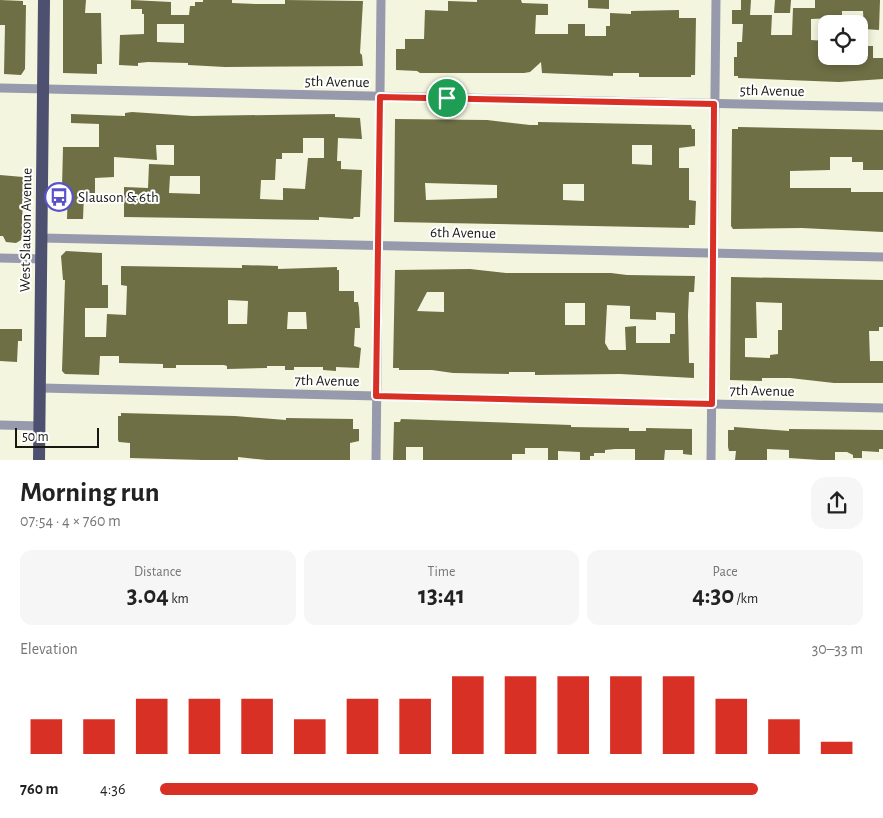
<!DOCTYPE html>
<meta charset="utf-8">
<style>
body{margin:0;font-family:"Alegreya Sans",sans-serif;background:#f6f6f6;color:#222;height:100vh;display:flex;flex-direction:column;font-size:19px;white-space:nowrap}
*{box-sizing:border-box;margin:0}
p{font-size:16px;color:#767676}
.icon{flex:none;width:28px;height:28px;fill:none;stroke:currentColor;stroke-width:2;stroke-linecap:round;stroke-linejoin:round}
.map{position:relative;height:460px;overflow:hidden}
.details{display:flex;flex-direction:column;background:#fff;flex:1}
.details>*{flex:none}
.fabs{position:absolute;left:818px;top:15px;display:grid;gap:10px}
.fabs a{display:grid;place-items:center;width:50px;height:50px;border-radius:10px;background:#fff;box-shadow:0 2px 8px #0003;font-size:25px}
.scale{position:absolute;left:15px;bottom:12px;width:84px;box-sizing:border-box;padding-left:5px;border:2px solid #181810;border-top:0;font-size:14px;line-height:18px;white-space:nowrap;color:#181810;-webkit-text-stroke:4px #fff;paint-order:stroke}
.pin{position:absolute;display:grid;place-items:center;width:42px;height:42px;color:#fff;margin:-21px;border:2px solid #fff;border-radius:50%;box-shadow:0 1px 5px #0007}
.round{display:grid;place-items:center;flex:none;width:52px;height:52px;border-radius:15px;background:#f6f6f6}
.overview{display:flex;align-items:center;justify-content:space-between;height:85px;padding:0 20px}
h1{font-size:28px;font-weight:700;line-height:38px}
.metrics{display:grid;grid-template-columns:repeat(3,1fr);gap:8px;height:85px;padding:5px 20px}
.metrics div{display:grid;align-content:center;border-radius:12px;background:#f6f6f6;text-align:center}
.metrics b{font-size:25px;font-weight:700}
.metrics small{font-size:14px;font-weight:400}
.metrics p{font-size:14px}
.chart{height:140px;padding:10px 20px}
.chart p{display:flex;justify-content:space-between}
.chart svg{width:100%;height:90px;margin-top:5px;stroke:#d93025;stroke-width:6}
ul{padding:0 20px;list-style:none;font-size:16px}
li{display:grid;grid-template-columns:80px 60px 1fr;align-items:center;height:38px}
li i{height:12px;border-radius:6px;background:#d93025}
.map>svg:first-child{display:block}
</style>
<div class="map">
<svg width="883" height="461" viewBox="0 0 883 461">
<rect width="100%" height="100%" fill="#f4f5de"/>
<!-- building -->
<g fill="#6e6f45" fill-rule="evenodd">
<polygon points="0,0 23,1 23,5 26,5 25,69 21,75 4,74 5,25 0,25"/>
<polygon points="63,0 86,0 85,13 101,13 102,64 97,64 97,74 63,73"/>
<path d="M 131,0 L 171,2 L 171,15 L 189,15 L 190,6 L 195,6 L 195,2 L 203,2 L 203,0 L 232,0 L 232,3 L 256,4 L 285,4 L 285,0 L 363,1 L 360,53 L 362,55 L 363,66 L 225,67 L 188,65 L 188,63 L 148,62 L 138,63 L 138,66 L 119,65 L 120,35 L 144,34 L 144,14 L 142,14 L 142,9 L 131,9 ZM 157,24 L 184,24 L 184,43 L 157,42 Z"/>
<polygon points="477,0 521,0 522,3 548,4 548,15 536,15 535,34 568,34 568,24 585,24 585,36 606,36 606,26 610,26 610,13 631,14 631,11 679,10 679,18 696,18 695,75 691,75 691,77 639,77 639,73 613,73 613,76 542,73 541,62 530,72 524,73 420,73 417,71 396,70 396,49 405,49 405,39 424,39 425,10 448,11 448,1 477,2"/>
<polygon points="588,0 609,0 609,9 588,8"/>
<polygon points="741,0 751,0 750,15 772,15 771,35 792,35 793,8 815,8 815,0 880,0 879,30 864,29 863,11 842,11 842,24 833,24 833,18 811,19 811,40 826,41 826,56 859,57 859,46 873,46 873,58 883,58 883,79 839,82 738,78 738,76 734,76 734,57 737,57 737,42 742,42 743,24 732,24 732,10 741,10"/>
<polygon points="775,0 791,0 790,13 774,13"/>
<path d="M 132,112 L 192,116 L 335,114 L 335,117 L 360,118 L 362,139 L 338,138 L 337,161 L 341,161 L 341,169 L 362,170 L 360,217 L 354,217 L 353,219 L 319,217 L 319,220 L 124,217 L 124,187 L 148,188 L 149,164 L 174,165 L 174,145 L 156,145 L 157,160 L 114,157 L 114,177 L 95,178 L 95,193 L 84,193 L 83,219 L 67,219 L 68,188 L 62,188 L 63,147 L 99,147 L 99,124 L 71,123 L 71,114 L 125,116 L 125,113 ZM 303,138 L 324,138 L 324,158 L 308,158 L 305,189 L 283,188 L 283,200 L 260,199 L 261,180 L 275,180 L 276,159 L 282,159 L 282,153 L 303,153 ZM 170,176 L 200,176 L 200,194 L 169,193 Z"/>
<path d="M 395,119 L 487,120 L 530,125 L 538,125 L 538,122 L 691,125 L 692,129 L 695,129 L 695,146 L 679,148 L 679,168 L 689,168 L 689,200 L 696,201 L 695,225 L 689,225 L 689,228 L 394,222 ZM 632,145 L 652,145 L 652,165 L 632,164 ZM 425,183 L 497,185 L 497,198 L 426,200 ZM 563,184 L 584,184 L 584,201 L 563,200 Z"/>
<polygon points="738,127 883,130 883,170 863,170 863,162 852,162 852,157 830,157 830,170 790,171 790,188 851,188 851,192 883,192 883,232 802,228 733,229 731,226 732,129 738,129"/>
<polygon points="0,175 23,177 22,236 21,240 16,243 6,242 3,236 0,236"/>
<path d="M 66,251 L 102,253 L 102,285 L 108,285 L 108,308 L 85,308 L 85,337 L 106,337 L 107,314 L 126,315 L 127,286 L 121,285 L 121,266 L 242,268 L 242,265 L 278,266 L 278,269 L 337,267 L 337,270 L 339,270 L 339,291 L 354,291 L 354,302 L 358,302 L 359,308 L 360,328 L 355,328 L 354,346 L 361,348 L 359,368 L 336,367 L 336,371 L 323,370 L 323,367 L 294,367 L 294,370 L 285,370 L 285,366 L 267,366 L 267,368 L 227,369 L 227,366 L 224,365 L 176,365 L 176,368 L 163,368 L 163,364 L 119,363 L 119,356 L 100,356 L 99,375 L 65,374 L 62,371 L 65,280 L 63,280 L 61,256 ZM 228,300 L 248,301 L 247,324 L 228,324 ZM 288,312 L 306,312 L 307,329 L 287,329 Z"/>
<path d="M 470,269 L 506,273 L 611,273 L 627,275 L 695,276 L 694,292 L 689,292 L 688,315 L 689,363 L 694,363 L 694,378 L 620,374 L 535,375 L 535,372 L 509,372 L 509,374 L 453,373 L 432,370 L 399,370 L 399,368 L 393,368 L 395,270 ZM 427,292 L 444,292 L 444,312 L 417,311 ZM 565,303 L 585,303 L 585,325 L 565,325 ZM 607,305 L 630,306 L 630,319 L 656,320 L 656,312 L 675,313 L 675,334 L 670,334 L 670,343 L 636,343 L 636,326 L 625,327 L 626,350 L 609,350 L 605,343 Z"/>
<path d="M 731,277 L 883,280 L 883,327 L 879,327 L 879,331 L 869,331 L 870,361 L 883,361 L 883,383 L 834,383 L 790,378 L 762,378 L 762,381 L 730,380 ZM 756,302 L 782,303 L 782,330 L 778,330 L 778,354 L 770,355 L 770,358 L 745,357 L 745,338 L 757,338 Z"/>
<polygon points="0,329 22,329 22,341 18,341 17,362 0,361"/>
<polygon points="121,413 235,416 286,420 286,418 353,419 353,429 359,429 359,441 350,443 350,461 276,461 238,457 238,461 130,458 130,443 119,442 118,440 118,416 121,416"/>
<polygon points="401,419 571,425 571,427 629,428 629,431 646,431 646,428 692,429 692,455 683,454 683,450 665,450 664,461 635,461 635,449 615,449 605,450 605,453 594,453 594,456 590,456 590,460 580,460 580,452 558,451 558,461 548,461 548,448 525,448 525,454 512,454 512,461 423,461 423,447 406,447 406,461 393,461 394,422 400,422"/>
<polygon points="734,427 789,431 789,429 883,430 883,449 879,449 879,452 862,451 862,458 853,458 853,455 847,452 835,452 835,461 789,458 789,450 767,449 767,461 735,460 736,451 729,451 728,447 728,430 734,430"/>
</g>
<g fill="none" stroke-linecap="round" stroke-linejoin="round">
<!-- minor -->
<g stroke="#9799ac" stroke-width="9">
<polyline points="0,88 883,107"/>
<polyline points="42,238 883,257"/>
<polyline points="0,258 42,259"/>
<polyline points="41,388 883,408"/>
<polyline points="0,425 40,426"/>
<polyline points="376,461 381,0"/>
<polyline points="711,461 716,0"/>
</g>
<!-- primary -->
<polyline stroke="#4e5070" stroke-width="12" points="39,461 44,0"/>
</g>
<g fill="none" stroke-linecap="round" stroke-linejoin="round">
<defs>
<polygon id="route" points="380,97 714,104 712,404 376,396"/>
</defs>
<!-- route casing -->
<use href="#route" stroke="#fff" stroke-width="10"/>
<!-- route -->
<use href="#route" stroke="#d93025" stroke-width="6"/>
</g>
<!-- icons -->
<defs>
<symbol id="bus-ring" viewBox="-11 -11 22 22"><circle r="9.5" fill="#fff" stroke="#5952ca" stroke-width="1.5"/><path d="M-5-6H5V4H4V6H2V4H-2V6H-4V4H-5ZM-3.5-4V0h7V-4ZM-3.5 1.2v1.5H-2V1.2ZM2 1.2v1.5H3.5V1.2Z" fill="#5952ca"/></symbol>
</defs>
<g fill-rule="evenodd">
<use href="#bus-ring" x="43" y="181" width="32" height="32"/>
</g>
<g text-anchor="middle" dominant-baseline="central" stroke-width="4" stroke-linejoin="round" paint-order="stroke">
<!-- street labels -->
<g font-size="15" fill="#181810" stroke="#fff">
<text transform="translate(337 82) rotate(1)">5th Avenue</text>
<text transform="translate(772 91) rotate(1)">5th Avenue</text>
<text transform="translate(26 230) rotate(-89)">West Slauson Avenue</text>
<text transform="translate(463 233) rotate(1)">6th Avenue</text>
<text transform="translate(327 381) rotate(1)">7th Avenue</text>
<text transform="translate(762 391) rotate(1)">7th Avenue</text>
</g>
<!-- poi labels -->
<g font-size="15" fill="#181810" stroke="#fff" text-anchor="start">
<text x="78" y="197">Slauson &amp; 6th</text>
</g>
</g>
</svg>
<div class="fabs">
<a><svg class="icon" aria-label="locate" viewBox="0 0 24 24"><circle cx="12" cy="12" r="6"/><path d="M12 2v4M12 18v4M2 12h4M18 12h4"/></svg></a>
</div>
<div class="scale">50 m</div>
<div class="pin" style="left:447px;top:98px;background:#1e9e55"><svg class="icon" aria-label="arrive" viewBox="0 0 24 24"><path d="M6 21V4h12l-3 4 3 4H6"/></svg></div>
</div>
<section class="details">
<div class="overview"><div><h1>Morning run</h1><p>07:54 · 4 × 760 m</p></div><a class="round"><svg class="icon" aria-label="share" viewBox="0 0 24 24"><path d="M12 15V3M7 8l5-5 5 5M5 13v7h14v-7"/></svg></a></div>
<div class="metrics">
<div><p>Distance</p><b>3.04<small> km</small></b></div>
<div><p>Time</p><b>13:41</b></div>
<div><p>Pace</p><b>4:30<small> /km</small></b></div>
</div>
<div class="chart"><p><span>Elevation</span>30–33 m</p>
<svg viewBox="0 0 160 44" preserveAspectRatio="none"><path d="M5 44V27M15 44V27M25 44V17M35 44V17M45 44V17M55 44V27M65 44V17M75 44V17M85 44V6M95 44V6M105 44V6M115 44V6M125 44V6M135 44V17M145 44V27M155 44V38"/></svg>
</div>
<ul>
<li><b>760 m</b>4:36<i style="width:85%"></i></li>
</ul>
</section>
